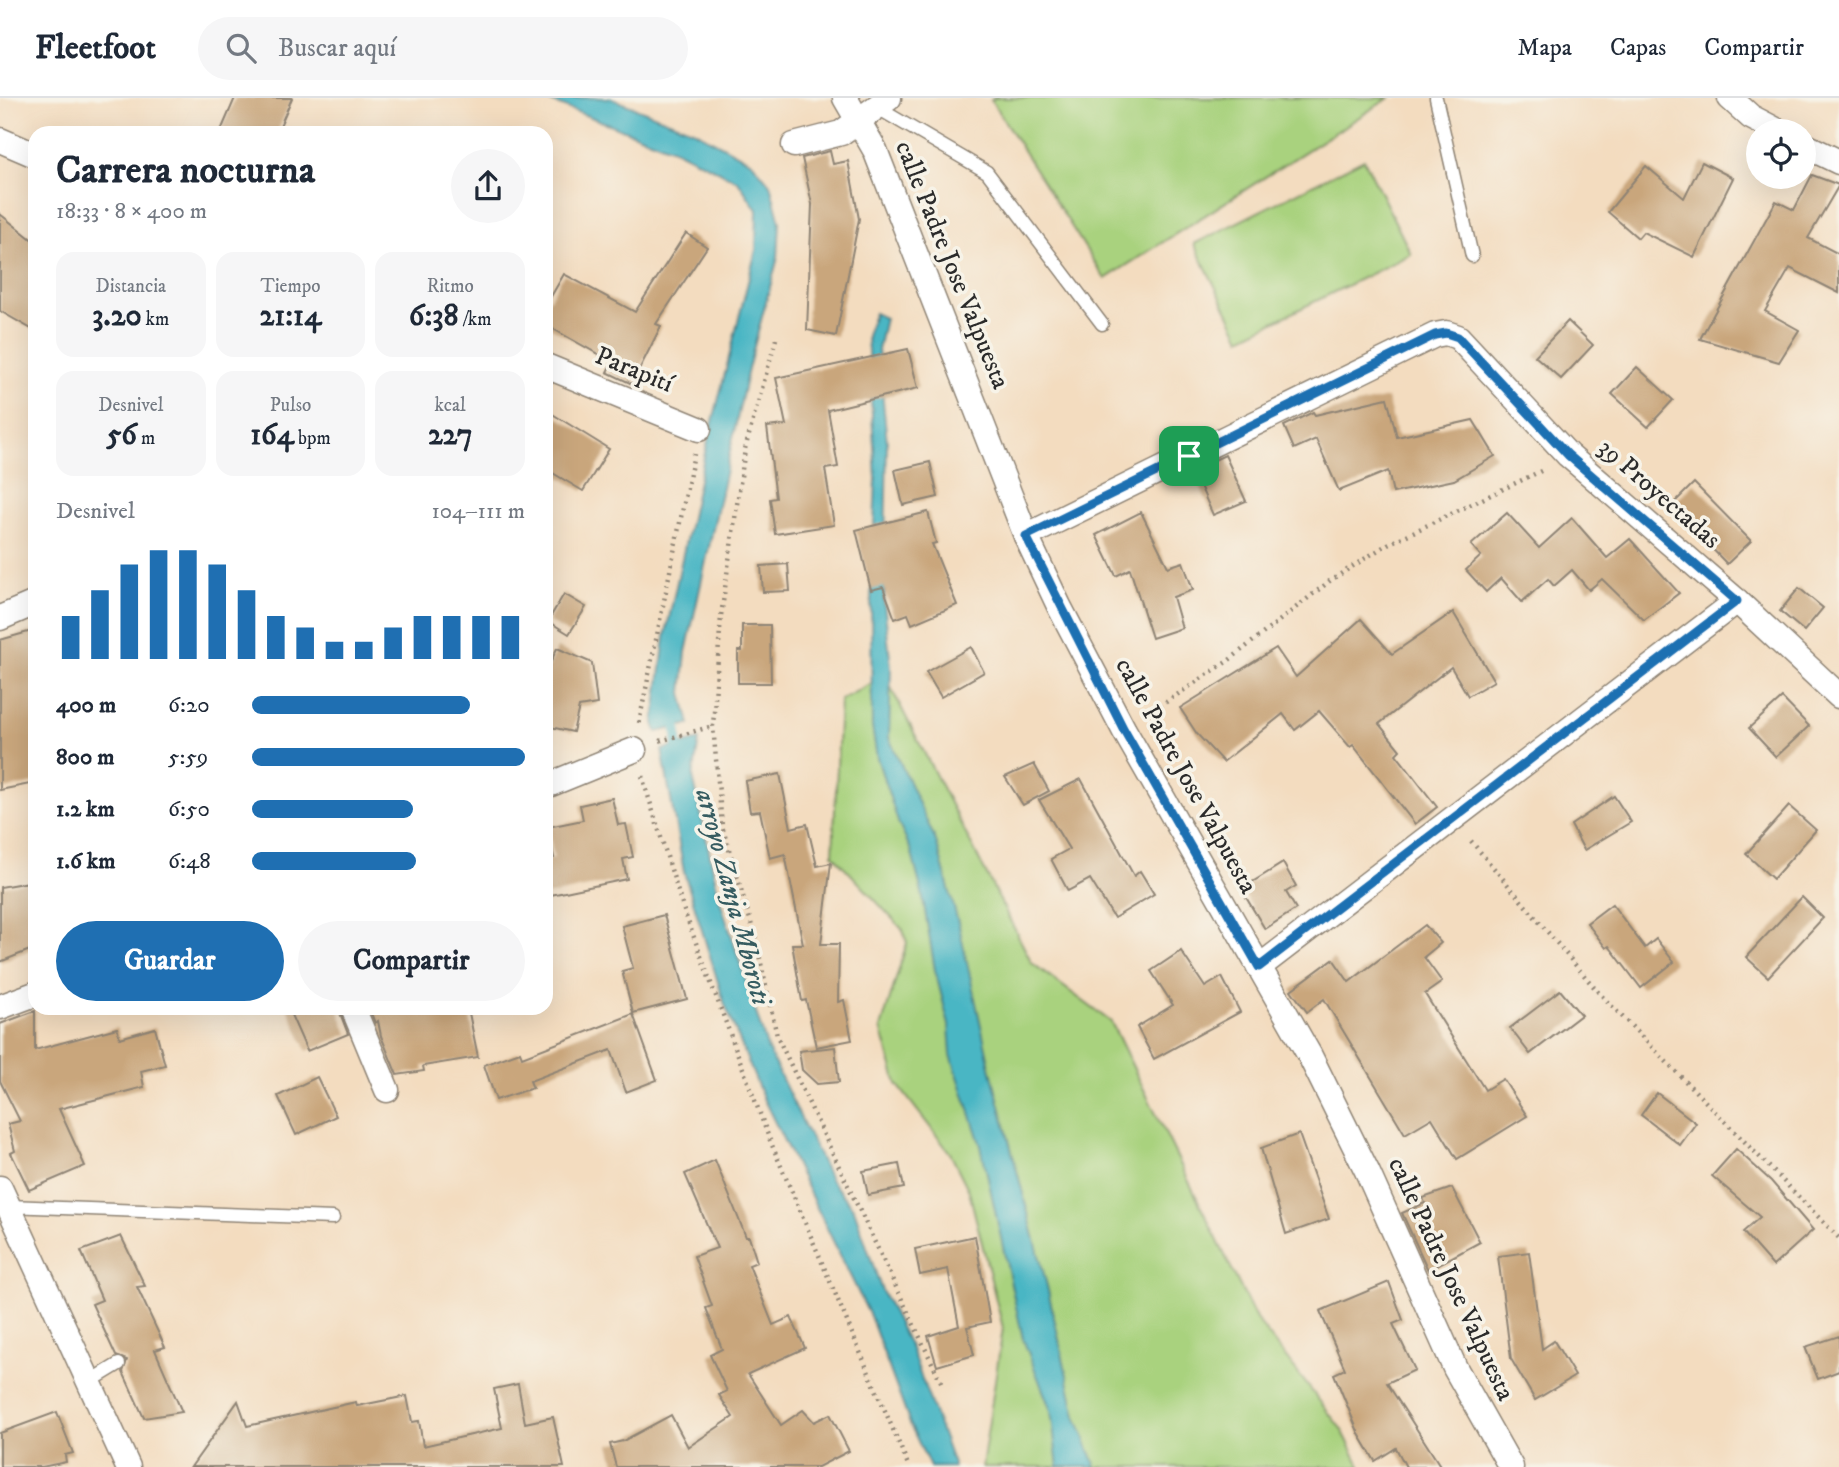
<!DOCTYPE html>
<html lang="es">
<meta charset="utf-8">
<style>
body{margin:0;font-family:"IM FELL DW Pica",serif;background:#f6f6f7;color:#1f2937;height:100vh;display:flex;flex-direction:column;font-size:26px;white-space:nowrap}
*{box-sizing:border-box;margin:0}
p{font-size:23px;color:#747a83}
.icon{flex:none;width:38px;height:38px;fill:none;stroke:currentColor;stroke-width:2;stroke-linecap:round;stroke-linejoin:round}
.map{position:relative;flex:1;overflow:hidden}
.drawer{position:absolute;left:28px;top:28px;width:525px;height:889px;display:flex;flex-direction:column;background:#fff;border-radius:21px;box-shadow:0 7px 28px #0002}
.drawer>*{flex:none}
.tools{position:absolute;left:1746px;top:21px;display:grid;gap:14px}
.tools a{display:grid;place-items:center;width:70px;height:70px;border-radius:50%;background:#fff;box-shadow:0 7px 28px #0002;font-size:35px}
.pin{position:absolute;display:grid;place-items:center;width:60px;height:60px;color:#fff;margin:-30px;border-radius:14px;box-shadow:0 4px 10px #0006}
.round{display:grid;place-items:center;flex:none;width:74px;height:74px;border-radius:37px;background:#f6f6f7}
.head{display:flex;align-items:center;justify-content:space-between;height:119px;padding:0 28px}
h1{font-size:38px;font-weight:700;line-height:52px}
.metrics{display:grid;grid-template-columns:repeat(3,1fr);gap:10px;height:119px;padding:7px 28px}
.metrics div{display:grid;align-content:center;border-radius:18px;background:#f6f6f7;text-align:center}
.metrics b{font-size:30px;font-weight:700}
.metrics small{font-size:19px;font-weight:400}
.metrics p{font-size:19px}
.chart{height:196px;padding:14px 28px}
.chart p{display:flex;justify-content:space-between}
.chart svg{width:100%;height:126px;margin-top:7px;stroke:#1f6fb2;stroke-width:6}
.cta{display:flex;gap:14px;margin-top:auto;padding:14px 28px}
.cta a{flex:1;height:80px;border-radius:42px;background:#1f6fb2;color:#fff;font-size:28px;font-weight:700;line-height:80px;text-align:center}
.cta a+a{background:#f6f6f7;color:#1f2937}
ul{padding:0 28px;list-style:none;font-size:23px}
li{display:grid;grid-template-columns:112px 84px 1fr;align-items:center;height:52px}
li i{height:18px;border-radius:9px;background:#1f6fb2}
header{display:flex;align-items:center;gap:42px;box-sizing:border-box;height:98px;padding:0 35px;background:#fff;border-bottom:2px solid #e0e1e3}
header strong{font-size:33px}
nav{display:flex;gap:38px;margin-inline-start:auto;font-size:24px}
.search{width:490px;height:63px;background:#f6f6f7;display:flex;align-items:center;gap:18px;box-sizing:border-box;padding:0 24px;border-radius:38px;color:#747a83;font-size:26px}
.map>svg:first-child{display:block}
</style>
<header>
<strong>Fleetfoot</strong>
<div class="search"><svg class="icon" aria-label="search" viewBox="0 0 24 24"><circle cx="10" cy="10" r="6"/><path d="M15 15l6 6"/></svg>Buscar aquí</div>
<nav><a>Mapa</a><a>Capas</a><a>Compartir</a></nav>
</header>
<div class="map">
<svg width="1839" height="1369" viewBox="0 0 1839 1369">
<rect width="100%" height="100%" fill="#f7f3e8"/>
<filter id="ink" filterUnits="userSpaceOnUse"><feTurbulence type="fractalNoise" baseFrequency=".0143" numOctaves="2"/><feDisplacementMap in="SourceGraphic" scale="14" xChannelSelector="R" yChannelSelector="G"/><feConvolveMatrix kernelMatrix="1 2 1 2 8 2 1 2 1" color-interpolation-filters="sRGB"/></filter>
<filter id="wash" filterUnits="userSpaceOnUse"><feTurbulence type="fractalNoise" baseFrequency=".00686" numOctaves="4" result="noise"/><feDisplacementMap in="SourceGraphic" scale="28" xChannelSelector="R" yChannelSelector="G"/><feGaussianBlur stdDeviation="1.57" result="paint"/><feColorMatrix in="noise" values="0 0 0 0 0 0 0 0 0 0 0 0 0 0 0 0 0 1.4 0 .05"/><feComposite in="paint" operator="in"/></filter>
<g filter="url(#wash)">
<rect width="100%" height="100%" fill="#f3dcbf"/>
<!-- green -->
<g fill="#a9d27e" stroke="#6a7e54" stroke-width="2">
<polygon points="995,0 1389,0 1105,181 991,2"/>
<polygon points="1364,61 1411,156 1241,240 1194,146"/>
<polygon points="885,578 1032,865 1111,924 1256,1221 1342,1332 1361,1369 982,1369 1003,1230 969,1093 950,1055 897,986 881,930 907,845 903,832 833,757 840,602"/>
</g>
<!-- water -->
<g fill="#49b6c4" stroke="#3a7078" stroke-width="2">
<polygon points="541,0 610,0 695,33 752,64 770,86 780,124 778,159 748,271 686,554 682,595 690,626 657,634 654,625 665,539 704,359 756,152 757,112 738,83 676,52"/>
<polygon points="874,215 885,220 878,252 887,344 884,504 891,569 889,640 936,743 959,828 991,973 1047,1188 1076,1318 1096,1369 1058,1369 1051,1313 1023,1241 981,1048 951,957 949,927 935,872 922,795 911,752 899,727 877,660 872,629 871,500 876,380 867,238"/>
<polygon points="699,642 693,679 719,799 768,952 830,1081 854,1111 882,1193 911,1251 954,1369 930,1369 910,1326 870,1218 763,1000 725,907 684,774 662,652"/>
</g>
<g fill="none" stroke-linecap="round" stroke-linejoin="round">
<!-- stream -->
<polyline stroke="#49b6c4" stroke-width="10" points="676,619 678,660"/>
</g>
<g id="blocks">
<!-- building -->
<g fill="#c9a67b">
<polygon points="235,0 292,0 277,35 220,35"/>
<polygon points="830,53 833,66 848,63 859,121 836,238 807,232 812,106 802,60"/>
<polygon points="1702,64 1733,80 1694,159 1643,134 1638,140 1608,114 1646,68 1684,100"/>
<polygon points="1812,77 1839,87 1808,140 1839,156 1839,195 1790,170 1765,213 1799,232 1779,264 1700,241 1776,103 1794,112"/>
<polygon points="0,116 35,144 35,233 0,213"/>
<polygon points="686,135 707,149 656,226 661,228 632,286 607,274 612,264 546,227 546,207 564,176 635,214"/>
<polygon points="1568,223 1593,247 1561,281 1535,258"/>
<polygon points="908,251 918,290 828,312 838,369 825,371 834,427 775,436 770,401 776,400 767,329 786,327 776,280"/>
<polygon points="1637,269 1673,302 1648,329 1612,296"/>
<polygon points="1387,300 1397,339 1473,322 1495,358 1454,382 1393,395 1388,373 1339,393 1316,341 1294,351 1284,328 1313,314 1315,317"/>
<polygon points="546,312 609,351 583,393 546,371"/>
<polygon points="1225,357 1246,403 1213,417 1193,372"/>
<polygon points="930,364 938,399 903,407 895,372"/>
<polygon points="1694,385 1751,443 1727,466 1671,408"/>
<polygon points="928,414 936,445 932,446 957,507 912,526 908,516 895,521 883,489 871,492 856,432"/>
<polygon points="1141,414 1168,469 1183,464 1193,492 1173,499 1182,530 1152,540 1130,471 1116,478 1096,437"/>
<polygon points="1507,415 1539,450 1572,420 1607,460 1630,441 1679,495 1644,522 1602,481 1589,492 1572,472 1554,488 1548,481 1522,504 1501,480 1486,494 1466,472 1481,458 1471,447"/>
<polygon points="788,466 790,493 763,494 761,468"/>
<polygon points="1799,490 1823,510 1804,533 1780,513"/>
<polygon points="564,496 586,509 569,536 548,523"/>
<polygon points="1453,514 1494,583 1468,598 1451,569 1379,626 1400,652 1396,656 1437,709 1415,726 1353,647 1350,649 1319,613 1295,632 1283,616 1223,664 1197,636 1180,610 1276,550 1296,579 1361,521 1392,556"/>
<polygon points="742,527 770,527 771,585 738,585 738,553 742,553"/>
<polygon points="35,532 35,685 0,692 0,542"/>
<polygon points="971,549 984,574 941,599 926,574"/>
<polygon points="557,550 592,565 597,606 579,609 573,634 546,628 546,575"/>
<polygon points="1782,600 1809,628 1776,659 1749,630"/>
<polygon points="1034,666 1049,693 1023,707 1005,679"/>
<polygon points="780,676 791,730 807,726 817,768 831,765 821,846 839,846 838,904 844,902 852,942 816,949 806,902 802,903 792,846 803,846 785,756 770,760 760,713 750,714 745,683"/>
<polygon points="1081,681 1134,778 1140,773 1154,796 1114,820 1090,781 1068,793 1051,761 1069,751 1039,702"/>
<polygon points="1614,698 1631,724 1584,752 1571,727"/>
<polygon points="612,700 618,727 626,726 633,759 623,761 627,781 546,798 546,762 554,760 548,729 583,722 580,707"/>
<polygon points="1789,708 1816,732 1773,781 1746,756"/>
<polygon points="1283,765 1296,788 1286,794 1296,811 1265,831 1241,791"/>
<polygon points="35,783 35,850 0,864 0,789"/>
<polygon points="1802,799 1823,820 1768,879 1746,859"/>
<polygon points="1612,806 1645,850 1656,841 1674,864 1641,890 1609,848 1606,850 1587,825"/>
<polygon points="664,817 687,901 633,915 622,873 633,870 622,828"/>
<polygon points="1425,827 1441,845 1424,859 1442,884 1425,896 1485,992 1503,981 1527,1018 1457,1061 1432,1020 1405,1036 1324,901 1307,914 1291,892 1333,861 1349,884"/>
<polygon points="1181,853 1205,889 1222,879 1240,914 1154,961 1137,929 1173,907 1151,873"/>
<polygon points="1560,892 1581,917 1530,956 1510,930"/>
<polygon points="288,910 338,910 348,936 307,953"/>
<polygon points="369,910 468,910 478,959 423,968 424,973 397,977 381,938 378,923 375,925"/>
<polygon points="35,913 35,952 117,930 120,940 155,930 165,967 141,973 144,989 59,1011 85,1068 29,1092 11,1055 15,1053 8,1026 20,1023 0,983 0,926"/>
<polygon points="633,916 657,982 626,994 611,952 530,983 533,990 496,1002 484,967 520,954 522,959"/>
<polygon points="835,949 839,984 817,986 802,972 799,953"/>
<polygon points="317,979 336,1018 296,1037 278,998"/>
<polygon points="1657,995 1696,1025 1680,1047 1641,1017"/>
<polygon points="1299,1036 1329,1121 1286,1136 1261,1050"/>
<polygon points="1736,1051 1771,1083 1813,1132 1773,1168 1743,1134 1760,1119 1712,1078"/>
<polygon points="715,1062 746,1139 749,1139 757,1164 749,1167 773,1227 791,1219 805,1250 748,1276 781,1327 803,1312 814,1324 830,1316 849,1353 818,1369 616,1369 610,1346 623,1343 671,1317 688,1349 733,1319 719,1297 727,1293 710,1257 722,1251 706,1210 712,1208 694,1158 717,1150 685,1076"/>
<polygon points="899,1066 904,1090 868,1097 863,1073"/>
<polygon points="1452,1090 1480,1144 1428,1172 1402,1115 1425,1105 1423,1100"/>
<polygon points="121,1138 145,1188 137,1189 165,1249 155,1252 182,1314 144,1320 123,1274 127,1262 116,1258 92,1206 102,1202 81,1153"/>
<polygon points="975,1138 990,1224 967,1229 974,1257 937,1268 928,1238 959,1228 948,1171 920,1177 915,1151"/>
<polygon points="1529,1154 1542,1251 1554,1243 1575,1278 1535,1302 1511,1261 1498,1158"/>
<polygon points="1389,1184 1403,1222 1393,1226 1415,1272 1387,1285 1441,1369 1406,1369 1396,1350 1375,1363 1359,1336 1334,1276 1345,1271 1320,1213"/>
<polygon points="1839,1238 1839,1273 1818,1281 1805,1249"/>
<polygon points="518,1286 525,1325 553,1319 564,1369 191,1369 238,1303 247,1328 356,1304 357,1308 407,1298 412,1324 419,1323 423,1348 502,1330 494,1291"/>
<polygon points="57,1314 73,1355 65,1357 66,1364 42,1369 0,1369 0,1335"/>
</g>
</g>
</g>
<g filter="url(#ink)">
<use href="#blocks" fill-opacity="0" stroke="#8f8475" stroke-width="2"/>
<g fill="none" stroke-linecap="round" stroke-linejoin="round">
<defs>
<g id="lane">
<polyline points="1436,0 1472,158"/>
<polyline points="876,9 987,74 1102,226"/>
<polyline points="8,1108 333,1120"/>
<polyline points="91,1283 119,1266"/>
</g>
<g id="street">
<polyline points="845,0 875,52 1026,438 1059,508 1124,632 1310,958 1367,1073 1455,1270 1511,1369"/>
<polyline points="1730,0 1751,19 1778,33"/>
<polyline points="0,42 35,57"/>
<polyline points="794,47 841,35 889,0"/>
<polyline points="1804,47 1839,64"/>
<polyline points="546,268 699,331"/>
<polyline points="1026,438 1435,237 1446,235 1458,239 1568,357 1737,503 1839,598"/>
<polyline points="0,520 35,505"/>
<polyline points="546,688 634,652"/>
<polyline points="1259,869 1737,503"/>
<polyline points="0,909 35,896"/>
<polyline points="353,910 387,992"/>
<polyline points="0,1090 128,1369"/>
</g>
</defs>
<!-- lane casing -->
<use href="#lane" stroke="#8f8475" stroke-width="15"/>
<!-- street casing -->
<use href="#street" stroke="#8f8475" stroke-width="27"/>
<!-- path -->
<g stroke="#8f8475" stroke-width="4.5" stroke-dasharray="2 5" stroke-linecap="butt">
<polyline points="776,241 745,351 721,518 713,628 722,728 755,838 777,938 943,1288"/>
<polyline points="1148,616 1228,563 1331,482 1388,446 1543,372"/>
<polyline points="639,625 694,356"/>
<polyline points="660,643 713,628"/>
<polyline points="642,678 683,810 769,1040 909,1369"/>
<polyline points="1471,743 1599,895 1839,1140"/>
</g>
<!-- lane -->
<use href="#lane" stroke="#fff" stroke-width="12"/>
<!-- street -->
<use href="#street" stroke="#fff" stroke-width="24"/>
</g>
</g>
<g fill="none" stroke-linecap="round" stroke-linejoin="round" filter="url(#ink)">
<defs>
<polygon id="route" points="1446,235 1458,239 1568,357 1737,503 1259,869 1124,632 1026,438 1435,237"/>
</defs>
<!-- route casing -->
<use href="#route" stroke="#fff" stroke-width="14"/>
<!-- route -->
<use href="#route" stroke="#1f6fb2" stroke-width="9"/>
</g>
<g text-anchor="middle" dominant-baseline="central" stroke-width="7" stroke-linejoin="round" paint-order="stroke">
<!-- street labels -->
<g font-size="26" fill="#2b2b2b" stroke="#f7f3e8">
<text transform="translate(952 167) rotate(68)">calle Padre Jose Valpuesta</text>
<text transform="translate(634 272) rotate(22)">Parapití</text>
<text transform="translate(1659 396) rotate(41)">39 Proyectadas</text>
<text transform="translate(1186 678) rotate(61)">calle Padre Jose Valpuesta</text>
<text transform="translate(1451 1181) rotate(65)">calle Padre Jose Valpuesta</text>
</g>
<!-- water labels -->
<g font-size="28" font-style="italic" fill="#365c61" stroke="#f7f3e8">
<text transform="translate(733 799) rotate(75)">arroyo Zanja Mboroti</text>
</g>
</g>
</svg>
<div class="tools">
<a><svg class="icon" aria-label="locate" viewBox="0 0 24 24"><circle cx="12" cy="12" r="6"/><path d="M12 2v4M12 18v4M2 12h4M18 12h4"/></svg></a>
</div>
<div class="pin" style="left:1189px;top:358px;background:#1e9e55"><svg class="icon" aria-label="arrive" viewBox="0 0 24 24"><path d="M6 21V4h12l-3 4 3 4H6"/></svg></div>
<section class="drawer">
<div class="head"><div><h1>Carrera nocturna</h1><p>18:33 · 8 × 400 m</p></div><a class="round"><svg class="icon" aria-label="share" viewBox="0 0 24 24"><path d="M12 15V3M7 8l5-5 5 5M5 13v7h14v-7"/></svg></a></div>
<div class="metrics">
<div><p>Distancia</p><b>3.20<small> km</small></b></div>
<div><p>Tiempo</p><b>21:14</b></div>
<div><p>Ritmo</p><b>6:38<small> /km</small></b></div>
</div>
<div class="metrics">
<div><p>Desnivel</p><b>56<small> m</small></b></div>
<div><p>Pulso</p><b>164<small> bpm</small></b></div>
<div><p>kcal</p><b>227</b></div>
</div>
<div class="chart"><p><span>Desnivel</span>104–111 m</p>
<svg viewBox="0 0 160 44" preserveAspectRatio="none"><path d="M5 44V29M15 44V20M25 44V11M35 44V6M45 44V6M55 44V11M65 44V20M75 44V29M85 44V33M95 44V38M105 44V38M115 44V33M125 44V29M135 44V29M145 44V29M155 44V29"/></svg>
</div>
<ul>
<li><b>400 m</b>6:20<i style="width:80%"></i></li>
<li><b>800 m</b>5:59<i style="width:100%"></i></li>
<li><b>1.2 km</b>6:50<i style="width:59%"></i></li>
<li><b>1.6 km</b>6:48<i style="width:60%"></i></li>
</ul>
<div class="cta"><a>Guardar</a><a>Compartir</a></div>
</section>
</div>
